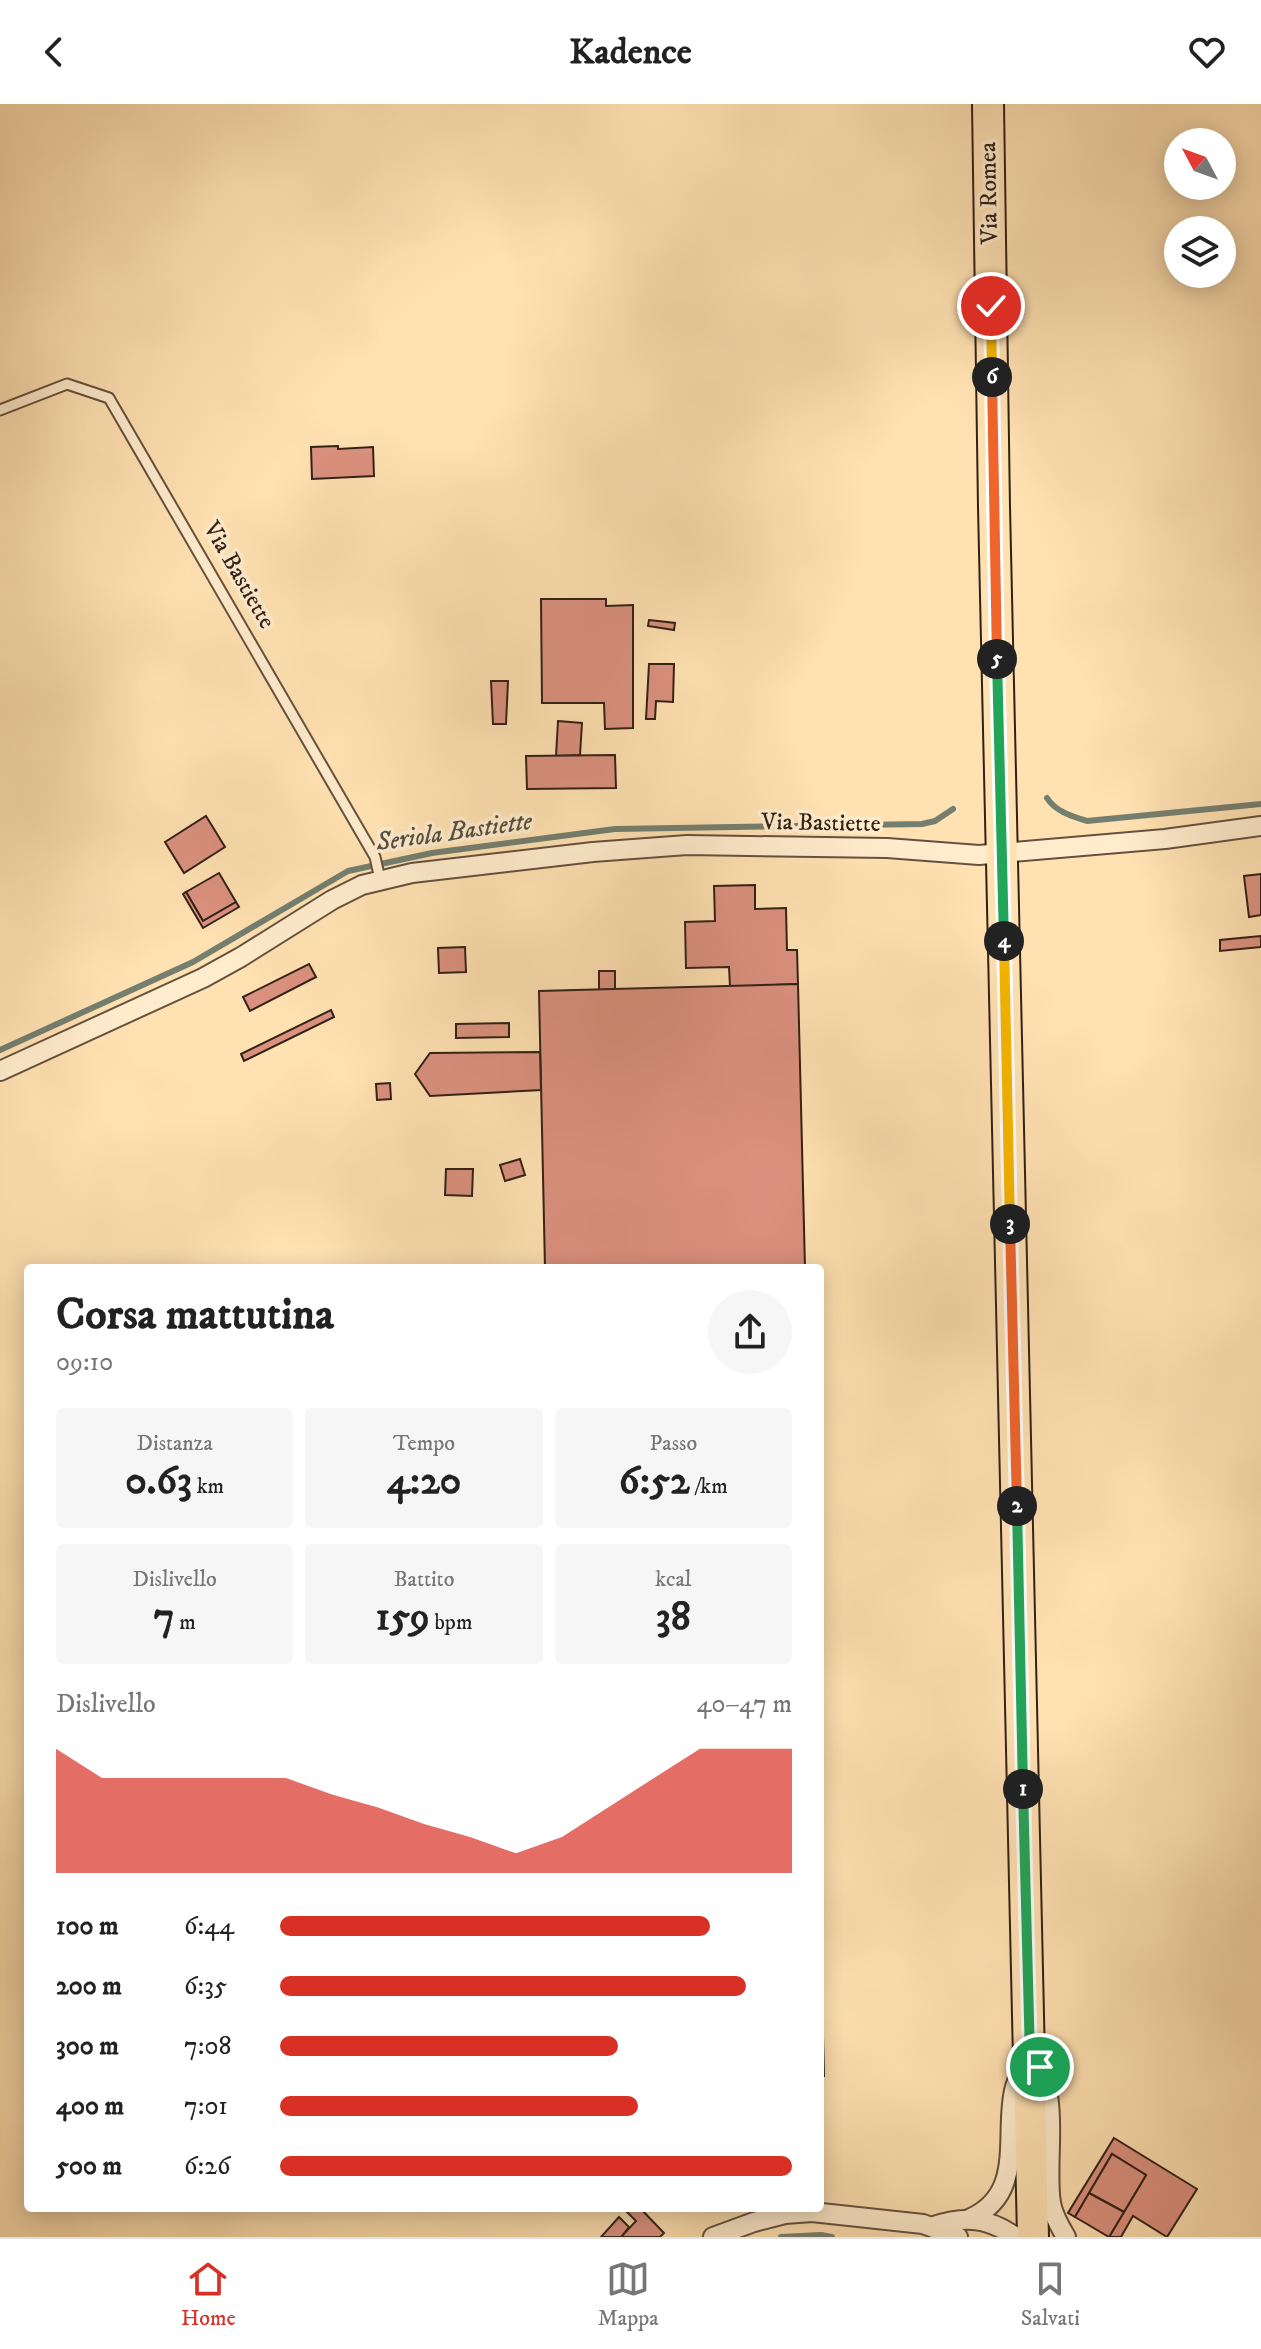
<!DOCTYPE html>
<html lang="it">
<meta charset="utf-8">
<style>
body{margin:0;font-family:"IM FELL DW Pica",serif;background:#f6f6f6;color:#222;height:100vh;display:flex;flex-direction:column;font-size:30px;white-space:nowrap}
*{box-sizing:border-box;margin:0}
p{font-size:26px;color:#767676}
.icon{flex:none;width:44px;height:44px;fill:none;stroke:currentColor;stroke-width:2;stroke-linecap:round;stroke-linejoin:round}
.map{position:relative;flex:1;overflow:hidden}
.details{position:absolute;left:24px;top:1160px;width:800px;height:948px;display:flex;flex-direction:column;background:#fff;border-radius:8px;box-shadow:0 4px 20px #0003}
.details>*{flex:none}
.needle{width:52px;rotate:311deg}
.buttons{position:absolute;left:1164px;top:24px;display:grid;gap:16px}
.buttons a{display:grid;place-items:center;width:72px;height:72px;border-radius:50%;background:#fff;box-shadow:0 4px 20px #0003;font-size:40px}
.pin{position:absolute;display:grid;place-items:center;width:68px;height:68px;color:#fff;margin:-34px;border:4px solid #fff;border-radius:50%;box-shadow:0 2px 8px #0007}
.km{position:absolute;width:40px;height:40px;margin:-20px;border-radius:50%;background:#222;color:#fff;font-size:22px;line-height:40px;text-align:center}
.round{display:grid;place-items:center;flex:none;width:84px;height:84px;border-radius:42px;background:#f6f6f6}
.summary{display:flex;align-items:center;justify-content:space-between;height:136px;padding:0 32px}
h1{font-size:44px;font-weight:700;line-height:60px}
.metrics{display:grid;grid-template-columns:repeat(3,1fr);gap:12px;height:136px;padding:8px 32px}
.metrics div{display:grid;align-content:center;border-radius:8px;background:#f6f6f6;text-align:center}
.metrics b{font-size:40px;font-weight:700}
.metrics small{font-size:22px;font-weight:400}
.metrics p{font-size:22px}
.chart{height:224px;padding:16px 32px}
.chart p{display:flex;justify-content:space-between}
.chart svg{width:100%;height:144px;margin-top:8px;fill:#d93025;opacity:.7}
ul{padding:0 32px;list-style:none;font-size:26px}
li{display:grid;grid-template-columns:128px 96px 1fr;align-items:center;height:60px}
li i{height:20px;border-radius:10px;background:#d93025}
header{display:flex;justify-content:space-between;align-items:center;height:104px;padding:0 32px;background:#fff;font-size:36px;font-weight:700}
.tab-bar{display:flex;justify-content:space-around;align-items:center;height:112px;border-top:2px solid #e0e0e0;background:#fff;font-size:22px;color:#767676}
.tab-bar a{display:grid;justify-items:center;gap:4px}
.tab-bar .active{color:#d93025}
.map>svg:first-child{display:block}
</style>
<header><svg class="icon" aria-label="back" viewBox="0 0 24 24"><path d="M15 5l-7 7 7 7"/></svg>Kadence<svg class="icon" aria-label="heart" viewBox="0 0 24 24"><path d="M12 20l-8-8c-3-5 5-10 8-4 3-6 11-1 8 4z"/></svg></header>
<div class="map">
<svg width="1261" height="2133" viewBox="0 0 1261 2133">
<rect width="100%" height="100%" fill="#ffe1b2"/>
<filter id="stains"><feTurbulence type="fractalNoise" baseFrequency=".0025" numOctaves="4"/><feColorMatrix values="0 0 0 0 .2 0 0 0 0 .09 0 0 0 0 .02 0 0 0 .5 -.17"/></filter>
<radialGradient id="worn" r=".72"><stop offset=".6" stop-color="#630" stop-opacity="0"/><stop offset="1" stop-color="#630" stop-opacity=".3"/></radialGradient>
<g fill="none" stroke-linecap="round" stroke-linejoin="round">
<!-- stream -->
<g stroke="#747f70" stroke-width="6">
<path d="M 1047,694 C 1056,708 1072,712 1087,717 L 1261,700"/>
<polyline points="0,946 193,858 348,767 432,749 615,725 922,720 935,717 953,705"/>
<polyline points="781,2133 821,2131 832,2133"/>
</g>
</g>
<!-- building -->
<g fill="#db917f" stroke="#322117" stroke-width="2">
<polygon points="338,342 338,345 373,343 374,372 312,375 311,343"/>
<polygon points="541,495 606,495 606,502 633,501 633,624 605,625 604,599 542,599"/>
<polygon points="649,516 675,519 674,526 648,522"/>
<polygon points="649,560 674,560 673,598 656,597 655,615 646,615"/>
<polygon points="491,577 508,577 506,620 493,620"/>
<polygon points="558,617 582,619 580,651 556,652"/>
<polygon points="615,651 616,684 527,685 526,652"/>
<polygon points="206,712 225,743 184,769 165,738"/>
<polygon points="219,769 236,798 203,817 186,788"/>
<polygon points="1261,770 1261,811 1249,813 1244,772"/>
<polygon points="755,781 755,805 786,804 787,846 797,846 798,880 730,883 729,863 686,864 685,818 715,817 714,782"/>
<polygon points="186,788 203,817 236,798 239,803 203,824 183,790"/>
<polygon points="1261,832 1261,843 1220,847 1220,836"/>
<polygon points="465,843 466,868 439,869 438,844"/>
<polygon points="309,860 316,873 250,907 243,893"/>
<polygon points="599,867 615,867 615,885 599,886"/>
<polygon points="798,880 805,1164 545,1164 539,887"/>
<polygon points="331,906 334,913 244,957 241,950"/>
<polygon points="509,919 509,933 456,934 456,920"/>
<polygon points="540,948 541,986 430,992 415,970 430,949"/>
<polygon points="390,979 391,995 377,996 376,980"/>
<polygon points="520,1055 525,1071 505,1077 500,1061"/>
<polygon points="446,1065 473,1065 472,1092 445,1091"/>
<polygon points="820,1811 824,1972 820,1972"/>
<polygon points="1114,2034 1197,2085 1167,2133 1133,2112 1121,2133 1109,2133 1146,2071 1112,2050 1075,2113 1068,2109"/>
<polygon points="1112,2050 1146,2071 1124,2108 1089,2089"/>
<polygon points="1089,2089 1124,2108 1109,2133 1075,2113"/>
<polygon points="627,2104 640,2104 664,2129 660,2133 621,2133 636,2117 625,2106"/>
<polygon points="619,2113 629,2123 621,2133 601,2133"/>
</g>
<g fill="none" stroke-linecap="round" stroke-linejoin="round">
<defs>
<polyline id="service" points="0,306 67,280 109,294 375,753 380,775"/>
<g id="minor">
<polyline points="0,967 203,874 241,853 332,796 362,781 412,769 593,748 687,741 887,744 979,751 1165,735 1261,722"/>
<path d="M 971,2114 C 1025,2089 1004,2032 1014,1987 C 1016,1975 1025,1963 1030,1953 C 1063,1985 1044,2056 1051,2099 C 1053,2111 1060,2123 1066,2133"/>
<path d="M 934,2122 C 966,2111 988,2114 1016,2133"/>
<polyline points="713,2133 754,2118 785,2110 812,2108 923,2120 958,2133"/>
</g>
<polyline id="primary" points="988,0 994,403 1033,2133"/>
</defs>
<!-- service casing -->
<use href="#service" stroke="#65513e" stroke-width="13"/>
<!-- minor casing -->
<use href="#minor" stroke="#65513e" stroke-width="22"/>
<!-- primary casing -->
<use href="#primary" stroke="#322117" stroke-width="34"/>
<!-- service -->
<use href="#service" stroke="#ffeccd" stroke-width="9"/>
<!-- minor -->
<use href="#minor" stroke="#ffeccd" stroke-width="18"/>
<!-- primary -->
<use href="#primary" stroke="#ffe1b2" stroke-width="30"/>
</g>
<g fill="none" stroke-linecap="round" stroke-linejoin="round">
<defs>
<polyline id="split-1" points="1023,1685 1030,1953 1040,1963"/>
<polyline id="split-2" points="1017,1402 1023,1685"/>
<polyline id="split-3" points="1010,1120 1017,1402"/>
<polyline id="split-4" points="1004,837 1010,1120"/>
<polyline id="split-5" points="997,555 1004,837"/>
<polyline id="split-6" points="992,273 997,555"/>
<polyline id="split-7" points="991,202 992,273"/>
</defs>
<!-- split-1 casing -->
<use href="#split-1" stroke="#fff" stroke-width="16"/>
<!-- split-2 casing -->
<use href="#split-2" stroke="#fff" stroke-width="16"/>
<!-- split-3 casing -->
<use href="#split-3" stroke="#fff" stroke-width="16"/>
<!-- split-4 casing -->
<use href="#split-4" stroke="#fff" stroke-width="16"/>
<!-- split-5 casing -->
<use href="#split-5" stroke="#fff" stroke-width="16"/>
<!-- split-6 casing -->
<use href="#split-6" stroke="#fff" stroke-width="16"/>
<!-- split-7 casing -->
<use href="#split-7" stroke="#fff" stroke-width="16"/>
<!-- split-1 -->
<use href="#split-1" stroke="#22a559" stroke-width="10"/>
<!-- split-2 -->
<use href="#split-2" stroke="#22a559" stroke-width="10"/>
<!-- split-3 -->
<use href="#split-3" stroke="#f0652b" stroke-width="10"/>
<!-- split-4 -->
<use href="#split-4" stroke="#f5b400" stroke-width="10"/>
<!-- split-5 -->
<use href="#split-5" stroke="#22a559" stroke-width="10"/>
<!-- split-6 -->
<use href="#split-6" stroke="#f0652b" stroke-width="10"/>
<!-- split-7 -->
<use href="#split-7" stroke="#f5b400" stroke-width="10"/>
</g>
<g text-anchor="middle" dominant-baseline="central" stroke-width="7" stroke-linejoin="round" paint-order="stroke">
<!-- street labels -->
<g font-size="24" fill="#322117" stroke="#ffeccd">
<text transform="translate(989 89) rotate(-91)">Via Romea</text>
<text transform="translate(239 471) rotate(60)">Via Bastiette</text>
<text transform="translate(821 719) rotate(1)">Via Bastiette</text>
</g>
<!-- water labels -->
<g font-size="26" font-style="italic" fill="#535044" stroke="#ffeccd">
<text transform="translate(454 728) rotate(-8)">Seriola Bastiette</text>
</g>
</g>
<rect width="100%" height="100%" filter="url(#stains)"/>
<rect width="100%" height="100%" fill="url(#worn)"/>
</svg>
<div class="buttons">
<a><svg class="needle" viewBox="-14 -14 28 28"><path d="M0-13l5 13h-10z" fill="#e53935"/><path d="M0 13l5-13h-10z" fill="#767676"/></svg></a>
<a><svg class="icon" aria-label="layers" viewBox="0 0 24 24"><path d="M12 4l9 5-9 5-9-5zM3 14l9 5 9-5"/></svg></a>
</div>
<div class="pin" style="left:1040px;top:1963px;background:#1e9e55"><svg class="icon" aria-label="arrive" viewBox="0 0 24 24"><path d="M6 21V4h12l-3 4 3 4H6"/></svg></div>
<div class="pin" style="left:991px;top:202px;background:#d93025"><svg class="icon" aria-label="check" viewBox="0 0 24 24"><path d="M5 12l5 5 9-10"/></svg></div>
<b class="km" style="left:1023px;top:1685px">1</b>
<b class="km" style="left:1017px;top:1402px">2</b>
<b class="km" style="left:1010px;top:1120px">3</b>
<b class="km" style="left:1004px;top:837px">4</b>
<b class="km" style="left:997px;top:555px">5</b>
<b class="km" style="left:992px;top:273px">6</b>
<section class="details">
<div class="summary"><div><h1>Corsa mattutina</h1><p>09:10</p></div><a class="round"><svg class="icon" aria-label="share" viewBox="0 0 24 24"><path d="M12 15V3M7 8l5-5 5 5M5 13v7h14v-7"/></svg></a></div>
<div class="metrics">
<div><p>Distanza</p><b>0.63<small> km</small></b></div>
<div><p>Tempo</p><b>4:20</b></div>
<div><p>Passo</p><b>6:52<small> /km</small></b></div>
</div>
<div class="metrics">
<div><p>Dislivello</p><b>7<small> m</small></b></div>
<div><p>Battito</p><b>159<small> bpm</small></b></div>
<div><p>kcal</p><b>38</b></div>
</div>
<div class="chart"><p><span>Dislivello</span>40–47 m</p>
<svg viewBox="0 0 160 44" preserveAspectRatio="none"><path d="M0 44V6L10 15L20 15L30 15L40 15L50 15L60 20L70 24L80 29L90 33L100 38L110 33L120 24L130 15L140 6L150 6L160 6V44z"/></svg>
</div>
<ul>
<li><b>100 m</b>6:44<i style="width:84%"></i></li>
<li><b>200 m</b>6:35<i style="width:91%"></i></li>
<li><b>300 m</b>7:08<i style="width:66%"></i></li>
<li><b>400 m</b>7:01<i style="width:70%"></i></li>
<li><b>500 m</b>6:26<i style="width:100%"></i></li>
</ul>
</section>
</div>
<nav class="tab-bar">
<a class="active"><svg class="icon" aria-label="home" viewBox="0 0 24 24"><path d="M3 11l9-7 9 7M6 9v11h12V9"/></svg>Home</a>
<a><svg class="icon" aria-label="map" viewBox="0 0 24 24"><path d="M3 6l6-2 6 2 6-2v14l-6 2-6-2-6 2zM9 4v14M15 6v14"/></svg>Mappa</a>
<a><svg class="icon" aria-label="saved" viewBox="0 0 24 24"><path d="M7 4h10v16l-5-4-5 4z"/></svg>Salvati</a>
</nav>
